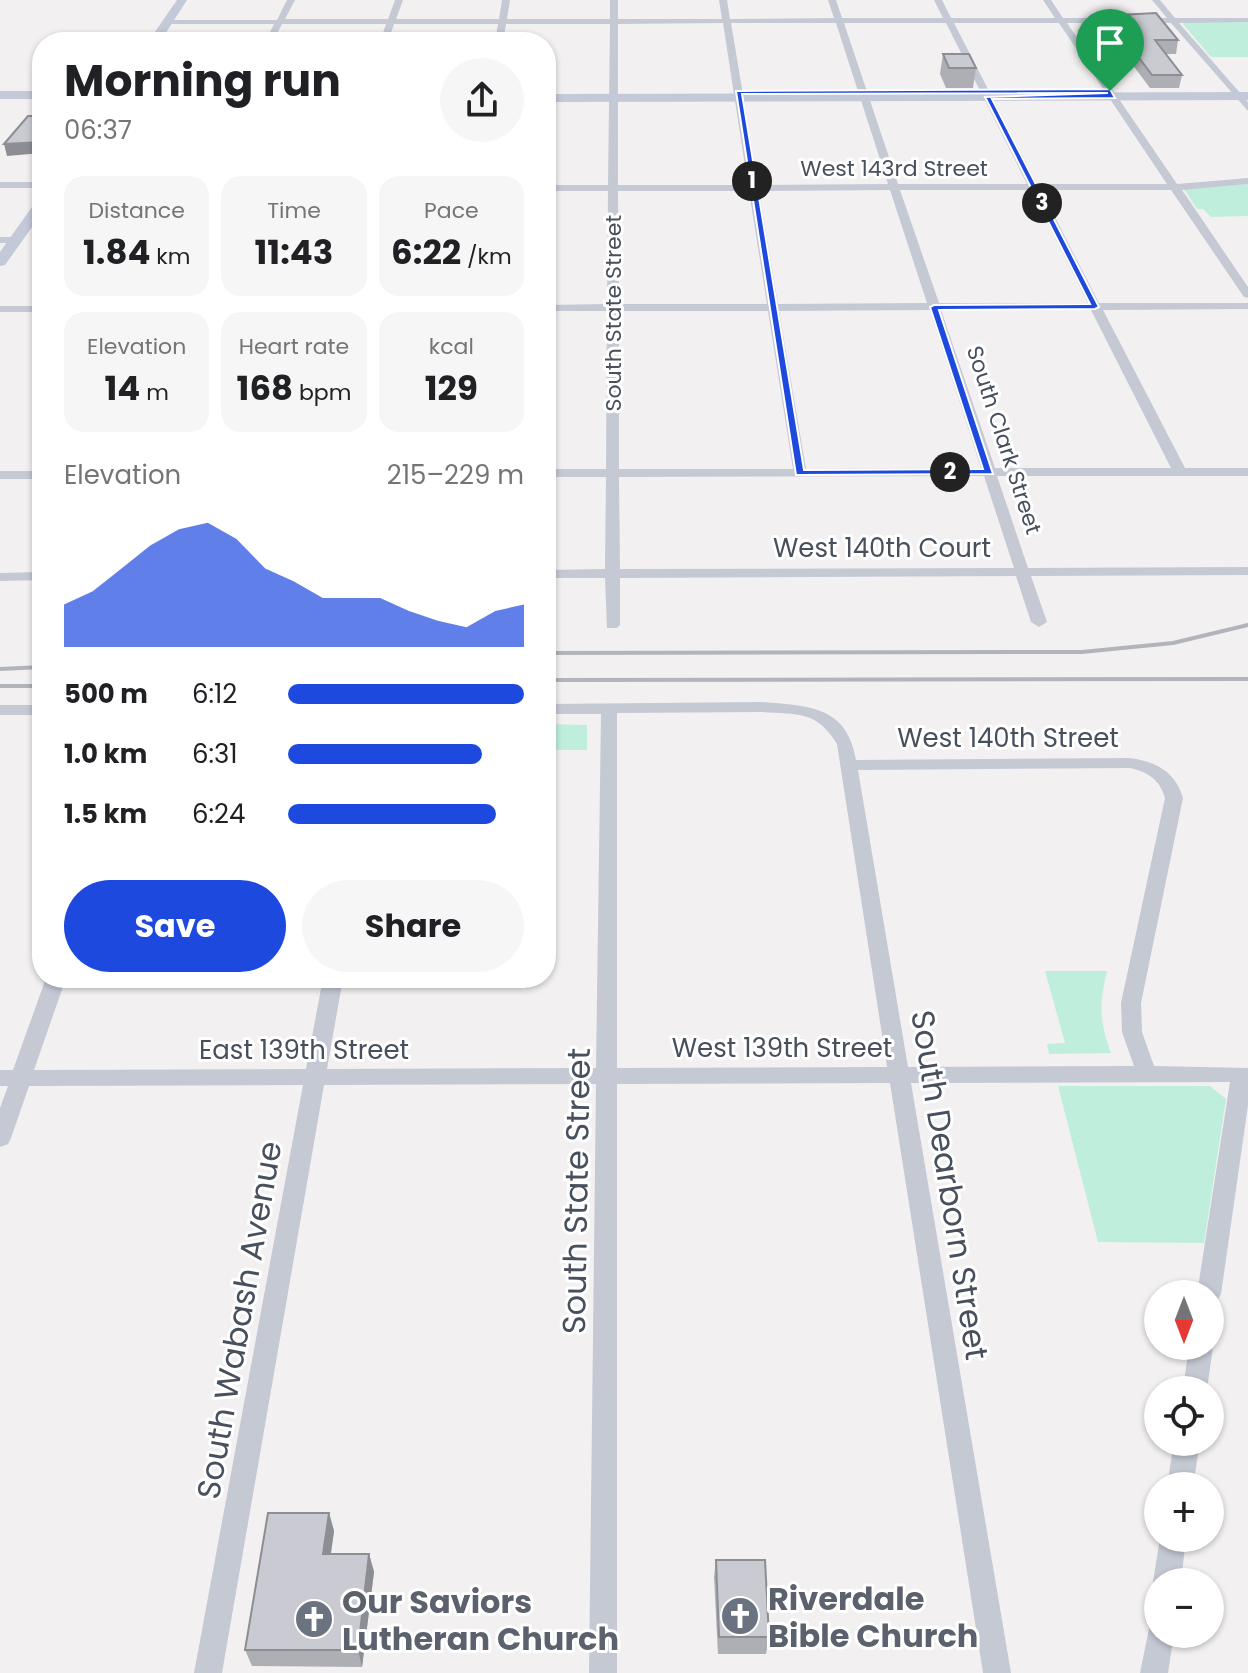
<!DOCTYPE html>
<meta charset="utf-8">
<style>
body{margin:0;font-family:Poppins,sans-serif;background:#f6f6f6;color:#202124;height:100vh;display:flex;flex-direction:column;font-size:30px;white-space:nowrap}
*{box-sizing:border-box;margin:0}
p{font-size:26px;color:#757577}
.icon{flex:none;width:44px;height:44px;fill:none;stroke:currentColor;stroke-width:2;stroke-linecap:round;stroke-linejoin:round}
.map{position:relative;flex:1;overflow:hidden}
.drawer{position:absolute;left:32px;top:32px;width:524px;height:956px;display:flex;flex-direction:column;background:#fff;border-radius:32px;box-shadow:0 2px 6px #0004}
.drawer>*{flex:none}
.needle{width:52px;rotate:180deg}
.tools{position:absolute;left:1144px;top:1280px;display:grid;gap:16px}
.tools a{display:grid;place-items:center;width:80px;height:80px;border-radius:50%;background:#fff;box-shadow:0 2px 6px #0004;font-size:40px}
.pin{position:absolute;display:grid;place-items:center;width:68px;height:68px;color:#fff;margin:-82px -34px;border-radius:50% 50% 50% 0;rotate:-45deg;box-shadow:0 0 8px #0007}
.pin .icon{rotate:45deg}
.km{position:absolute;width:40px;height:40px;margin:-20px;border-radius:50%;background:#222;color:#fff;font-size:22px;line-height:40px;text-align:center}
.round{display:grid;place-items:center;flex:none;width:84px;height:84px;border-radius:42px;background:#f6f6f6}
.summary{display:flex;align-items:center;justify-content:space-between;height:136px;padding:0 32px}
h1{font-size:44px;font-weight:700;line-height:60px}
.metrics{display:grid;grid-template-columns:repeat(3,1fr);gap:12px;height:136px;padding:8px 32px}
.metrics div{display:grid;align-content:center;border-radius:20px;background:#f6f6f6;text-align:center}
.metrics b{font-size:34px;font-weight:700}
.metrics small{font-size:22px;font-weight:400}
.metrics p{font-size:22px}
.chart{height:224px;padding:16px 32px}
.chart p{display:flex;justify-content:space-between}
.chart svg{width:100%;height:144px;margin-top:8px;fill:#1e49df;opacity:.7}
.button{display:flex;gap:16px;margin-top:auto;padding:16px 32px}
.button a{flex:1;height:92px;border-radius:48px;background:#1e49df;color:#fff;font-size:32px;font-weight:700;line-height:92px;text-align:center}
.button a+a{background:#f6f6f6;color:#202124}
ul{padding:0 32px;list-style:none;font-size:26px}
li{display:grid;grid-template-columns:128px 96px 1fr;align-items:center;height:60px}
li i{height:20px;border-radius:10px;background:#1e49df}
.map>svg:first-child{display:block}
</style>
<div class="map">
<svg width="1248" height="1673" viewBox="0 0 1248 1673">
<rect width="100%" height="100%" fill="#f2f0f0"/>
<!-- green -->
<g fill="#c0eedc">
<polygon points="1185,22 1248,22 1248,57 1211,57 1183,24"/>
<polygon points="1248,184 1248,216 1211,217 1203,209 1197,209 1184,189"/>
<polygon points="546,724 587,725 587,750 546,750"/>
<path d="M 1045,971 L 1107,971 C 1099,1006 1099,1019 1111,1053 L 1049,1054 L 1047,1044 L 1065,1043 Z"/>
<polygon points="1058,1086 1210,1086 1226,1099 1204,1243 1098,1242"/>
</g>
<g fill="none" stroke-linecap="round" stroke-linejoin="round">
<!-- street -->
<g fill="#c4c9d4" fill-rule="evenodd">
<path d="M 287,0 L 295,0 L 285,19 L 388,19 L 395,0 L 403,0 L 396,19 L 499,19 L 502,0 L 510,0 L 507,19 L 610,19 L 610,0 L 618,0 L 618,19 L 722,19 L 719,0 L 727,0 L 730,19 L 834,18 L 828,0 L 836,0 L 842,18 L 943,18 L 934,0 L 942,0 L 951,18 L 1055,18 L 1043,0 L 1051,0 L 1063,18 L 1167,18 L 1152,0 L 1160,0 L 1175,18 L 1248,18 L 1248,22 L 1179,23 L 1248,102 L 1248,111 L 1171,23 L 1067,23 L 1177,184 L 1248,178 L 1248,184 L 1182,190 L 1248,287 L 1248,298 L 1244,297 L 1171,190 L 1041,190 L 1099,303 L 1248,303 L 1248,309 L 1103,310 L 1185,468 L 1248,468 L 1248,476 L 997,476 L 1028,568 L 1248,567 L 1248,575 L 1031,576 L 1047,622 L 1039,627 L 1031,622 L 1016,576 L 620,578 L 620,625 L 617,628 L 607,628 L 605,578 L 546,578 L 546,570 L 605,569 L 606,477 L 546,477 L 546,469 L 606,469 L 607,311 L 546,311 L 546,305 L 607,304 L 608,191 L 546,191 L 546,185 L 608,185 L 610,24 L 506,24 L 503,42 L 495,42 L 498,24 L 394,24 L 388,42 L 380,42 L 386,24 L 282,24 L 273,42 L 265,42 L 274,24 L 167,24 L 163,22 L 167,20 L 277,20 ZM 723,23 L 748,185 L 618,185 L 618,24 ZM 731,23 L 836,23 L 888,184 L 758,185 ZM 844,23 L 946,23 L 1027,184 L 898,184 ZM 954,23 L 1059,23 L 1167,184 L 1037,184 ZM 890,190 L 927,303 L 778,304 L 759,191 ZM 900,190 L 1031,190 L 1088,303 L 939,303 ZM 618,191 L 749,191 L 767,304 L 619,304 ZM 930,310 L 981,468 L 806,469 L 779,311 ZM 941,310 L 1091,310 L 1171,468 L 995,468 ZM 619,311 L 768,311 L 793,469 L 619,469 ZM 984,476 L 1014,568 L 620,569 L 619,477 Z"/>
<rect x="0" y="182" width="42" height="6"/>
<polygon points="0,237 15,237 20,240 15,243 0,243"/>
<rect x="0" y="306" width="42" height="6"/>
<rect x="0" y="471" width="42" height="8"/>
<polygon points="42,572 42,580 0,581 0,573"/>
<path d="M 761,702 C 807,706 847,705 856,760 L 1130,758 C 1156,762 1175,771 1183,798 L 1141,1003 L 1142,1032 L 1154,1066 L 1248,1068 L 1248,1105 L 1221,1294 L 1217,1301 L 1210,1304 L 1210,1294 L 1197,1294 L 1230,1082 L 911,1083 L 1011,1673 L 983,1673 L 890,1083 L 617,1084 L 617,1673 L 589,1673 L 596,1084 L 324,1085 L 222,1673 L 194,1673 L 303,1085 L 29,1086 L 11,1138 L 8,1144 L 0,1147 L 0,1108 L 8,1086 L 0,1086 L 0,1070 L 13,1070 L 46,978 L 66,978 L 34,1070 L 306,1069 L 323,978 L 343,978 L 327,1069 L 596,1068 L 601,714 L 546,714 L 546,704 ZM 761,712 C 798,715 816,710 837,744 L 887,1067 L 617,1068 L 617,713 ZM 1130,768 C 1148,772 1160,780 1165,798 L 1121,1003 L 1122,1032 L 1134,1066 L 908,1067 L 858,770 Z"/>
<rect x="0" y="705" width="42" height="10"/>
<polygon points="1210,1339 1213,1346 1207,1390 1183,1390 1189,1346 1210,1346"/>
<polygon points="1174,1442 1200,1442 1193,1486 1167,1486"/>
<polygon points="1160,1538 1186,1538 1181,1582 1158,1582 1158,1592 1153,1582"/>
<polygon points="1158,1621 1158,1634 1174,1634 1168,1673 1140,1673 1150,1624"/>
</g>
<!-- secondary -->
<g fill="#c3c9d8" fill-rule="evenodd">
<polygon points="177,0 187,0 160,42 148,42"/>
<rect x="0" y="91" width="42" height="8"/>
<polygon points="1248,92 1248,100 546,102 546,94"/>
<polygon points="42,199 42,213 5,265 0,266 0,252 37,200"/>
</g>
<!-- rail -->
<g stroke="#b2b4ba" stroke-width="4">
<polyline points="546,653 1082,652 1173,643 1248,625"/>
<polyline points="0,669 42,667"/>
<polyline points="546,680 1248,679"/>
<polyline points="0,686 42,686"/>
</g>
</g>
<!-- wall -->
<g fill="#aeafb5">
<polygon points="1119,15 1178,40 1176,54 1165,54 1182,75 1179,88 1150,88 1120,48 1122,36 1116,28"/>
<polygon points="943,54 976,68 973,88 946,88 940,74"/>
<polygon points="329,1513 334,1531 331,1554 369,1554 374,1572 362,1667 252,1666 245,1650"/>
<polygon points="716,1560 769,1637 766,1654 718,1654 714,1577"/>
</g>
<!-- shaded-wall -->
<g fill="#8d8e93">
<polygon points="42,142 42,153 7,156 4,144"/>
<polygon points="329,1513 334,1531 328,1572 323,1554"/>
<polygon points="369,1554 374,1572 362,1667 358,1650"/>
</g>
<!-- building -->
<g fill="#cacbd2" stroke="#8d8e93" stroke-width="2">
<polygon points="1156,13 1178,40 1155,40 1182,75 1152,75 1122,35 1134,35 1119,15"/>
<polygon points="943,54 969,54 976,68 949,68"/>
<polygon points="28,116 42,116 42,142 4,144"/>
<polygon points="268,1513 329,1513 323,1554 369,1554 358,1650 245,1650"/>
<polygon points="716,1560 765,1560 769,1637 719,1637"/>
</g>
<!-- route -->
<path fill="#1e49df" stroke="#fff" stroke-width="2" fill-rule="evenodd" d="M 1110,89 L 1115,98 L 992,99 L 1099,307 L 1095,309 L 939,310 L 993,474 L 796,475 L 736,91 ZM 1108,93 L 985,97 L 1090,304 L 934,305 L 930,307 L 983,469 L 804,470 L 742,94 Z"/>
<!-- icons -->
<defs>
<symbol id="church-disc" viewBox="-11 -11 22 22"><circle r="9.5" fill="#6b7280" stroke="#fff"/><path d="M-1.2-6h2.4v3.5h3.3v2.4h-3.3V6h-2.4V-.1h-3.3v-2.4h3.3Z" fill="#fff"/></symbol>
</defs>
<g fill-rule="evenodd">
<use href="#church-disc" x="718" y="1594" width="44" height="44"/>
<use href="#church-disc" x="292" y="1597" width="44" height="44"/>
</g>
<g text-anchor="middle" dominant-baseline="central" stroke-width="6" stroke-linejoin="round" paint-order="stroke">
<!-- far-street labels -->
<g font-size="22" fill="#484f5d" stroke="#fff">
<text x="894" y="168">West 143rd Street</text>
<text transform="translate(613 313) rotate(-90)">South State Street</text>
<text transform="translate(1004 440) rotate(72)">South Clark Street</text>
</g>
<!-- street labels -->
<g font-size="26" fill="#484f5d" stroke="#fff">
<text x="882" y="548">West 140th Court</text>
<text x="1008" y="738">West 140th Street</text>
<text x="782" y="1048">West 139th Street</text>
<text x="304" y="1050">East 139th Street</text>
</g>
<!-- near-street labels -->
<g font-size="32" fill="#484f5d" stroke="#fff">
<text transform="translate(950 1185) rotate(81)">South Dearborn Street</text>
<text transform="translate(576 1191) rotate(-89)">South State Street</text>
<text transform="translate(239 1320) rotate(-80)">South Wabash Avenue</text>
</g>
<!-- near-worship labels -->
<g font-size="32" font-weight="bold" fill="#5b616d" stroke="#fff" text-anchor="start">
<text x="768" y="1598">Riverdale<tspan x="768" dy="37">Bible Church</tspan></text>
<text x="342" y="1601">Our Saviors<tspan x="342" dy="37">Lutheran Church</tspan></text>
</g>
</g>
</svg>
<div class="tools">
<a><svg class="needle" viewBox="-14 -14 28 28"><path d="M0-13l5 13h-10z" fill="#e53935"/><path d="M0 13l5-13h-10z" fill="#757577"/></svg></a>
<a><svg class="icon" aria-label="locate" viewBox="0 0 24 24"><circle cx="12" cy="12" r="6"/><path d="M12 2v4M12 18v4M2 12h4M18 12h4"/></svg></a>
<a>+</a>
<a>−</a>
</div>
<div class="pin" style="left:1110px;top:91px;background:#1e9e55"><svg class="icon" aria-label="arrive" viewBox="0 0 24 24"><path d="M6 21V4h12l-3 4 3 4H6"/></svg></div>
<b class="km" style="left:752px;top:181px">1</b>
<b class="km" style="left:950px;top:472px">2</b>
<b class="km" style="left:1042px;top:203px">3</b>
<section class="drawer">
<div class="summary"><div><h1>Morning run</h1><p>06:37</p></div><a class="round"><svg class="icon" aria-label="share" viewBox="0 0 24 24"><path d="M12 15V3M7 8l5-5 5 5M5 13v7h14v-7"/></svg></a></div>
<div class="metrics">
<div><p>Distance</p><b>1.84<small> km</small></b></div>
<div><p>Time</p><b>11:43</b></div>
<div><p>Pace</p><b>6:22<small> /km</small></b></div>
</div>
<div class="metrics">
<div><p>Elevation</p><b>14<small> m</small></b></div>
<div><p>Heart rate</p><b>168<small> bpm</small></b></div>
<div><p>kcal</p><b>129</b></div>
</div>
<div class="chart"><p><span>Elevation</span>215–229 m</p>
<svg viewBox="0 0 160 44" preserveAspectRatio="none"><path d="M0 44V31L10 27L20 20L30 13L40 8L50 6L60 11L70 20L80 24L90 29L100 29L110 29L120 33L130 36L140 38L150 33L160 31V44z"/></svg>
</div>
<ul>
<li><b>500 m</b>6:12<i style="width:100%"></i></li>
<li><b>1.0 km</b>6:31<i style="width:82%"></i></li>
<li><b>1.5 km</b>6:24<i style="width:88%"></i></li>
</ul>
<div class="button"><a>Save</a><a>Share</a></div>
</section>
</div>
